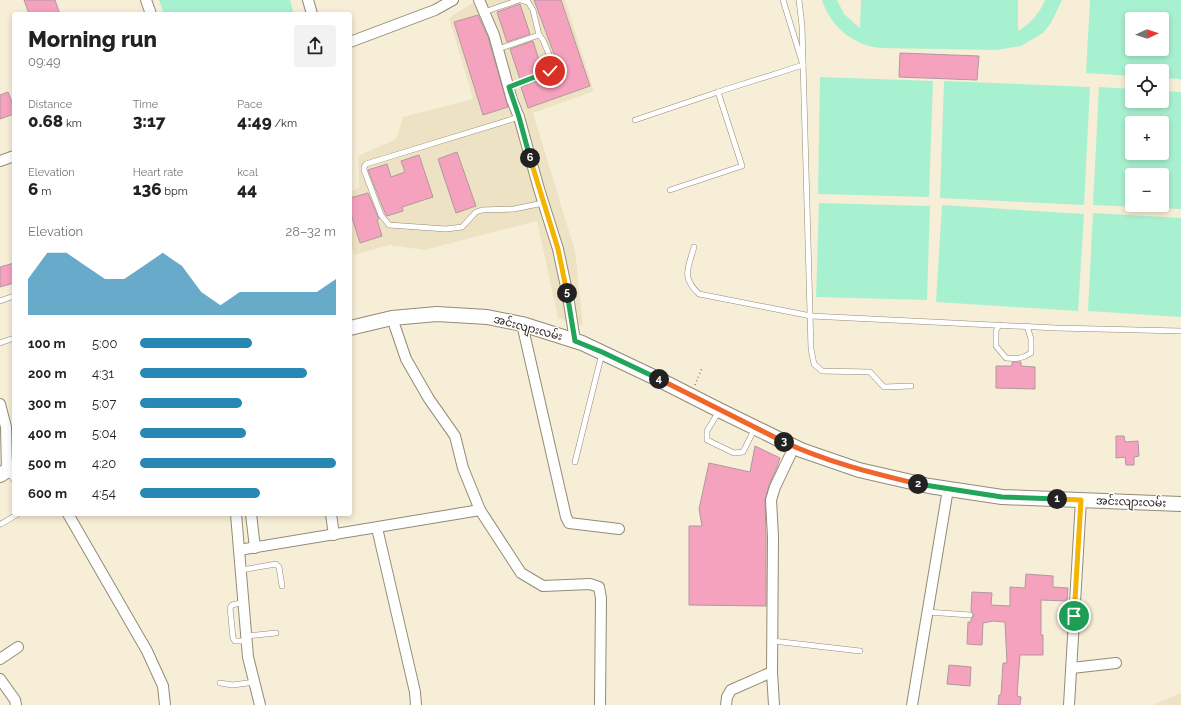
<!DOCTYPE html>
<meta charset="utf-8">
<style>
body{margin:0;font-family:Raleway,"Noto Sans Myanmar",sans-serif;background:#f2f2f2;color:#222;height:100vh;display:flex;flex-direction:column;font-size:15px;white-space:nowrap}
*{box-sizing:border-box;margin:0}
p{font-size:13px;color:#767676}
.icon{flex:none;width:22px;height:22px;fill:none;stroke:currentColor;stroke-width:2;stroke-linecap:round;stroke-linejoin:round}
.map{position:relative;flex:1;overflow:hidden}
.side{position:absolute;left:12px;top:12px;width:340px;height:504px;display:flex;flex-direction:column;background:#fff;border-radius:4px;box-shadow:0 2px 6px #0003}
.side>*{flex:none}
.needle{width:26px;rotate:87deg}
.buttons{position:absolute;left:1125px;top:12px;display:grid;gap:8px}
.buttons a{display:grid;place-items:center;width:44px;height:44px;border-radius:4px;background:#fff;box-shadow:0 2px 6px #0003;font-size:20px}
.pin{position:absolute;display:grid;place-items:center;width:34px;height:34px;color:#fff;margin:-17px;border:2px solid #fff;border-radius:50%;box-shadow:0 1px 4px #0007}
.km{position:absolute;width:20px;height:20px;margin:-10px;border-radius:50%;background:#222;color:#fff;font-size:11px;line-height:20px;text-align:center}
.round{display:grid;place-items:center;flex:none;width:42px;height:42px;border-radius:4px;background:#f2f2f2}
.headline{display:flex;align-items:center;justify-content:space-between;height:68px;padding:0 16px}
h1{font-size:22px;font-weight:800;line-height:30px}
.metrics{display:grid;grid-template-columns:repeat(3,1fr);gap:6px;height:68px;padding:4px 16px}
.metrics div{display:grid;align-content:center}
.metrics b{font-size:17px;font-weight:800}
.metrics small{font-size:11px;font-weight:400}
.metrics p{font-size:11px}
.chart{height:112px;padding:8px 16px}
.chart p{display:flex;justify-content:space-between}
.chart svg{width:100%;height:72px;margin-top:4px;fill:#2887b3;opacity:.7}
ul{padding:0 16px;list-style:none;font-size:13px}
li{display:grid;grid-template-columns:64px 48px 1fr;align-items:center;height:30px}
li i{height:10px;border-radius:5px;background:#2887b3}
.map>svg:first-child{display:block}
</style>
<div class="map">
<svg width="1181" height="705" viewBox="0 0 1181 705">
<rect width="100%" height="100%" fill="#f7eed7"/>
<!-- built -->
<g fill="#eee2c4">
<polygon points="477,0 565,0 594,91 533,113 575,251 583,326 558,318 537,221 424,250 390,245 354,255 350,241 350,193 359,187 358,156 396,139 403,117 473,99 449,18"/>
<polygon points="1181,693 1181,705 1153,705"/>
</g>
<!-- green -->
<g fill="#a8f1d0" fill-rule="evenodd">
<polygon points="159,0 290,0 294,14 164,14"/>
<path d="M 822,0 L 837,0 L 844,14 L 860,28 L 861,0 L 1018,0 L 1018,31 C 1031,23 1039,14 1045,0 L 1062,0 L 1051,23 L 1043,33 L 1021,46 L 996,50 L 880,48 C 853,45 830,26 822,0 Z"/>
<path d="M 1090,0 L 1181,0 L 1181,79 L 1162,78 L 1162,71 L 1132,71 L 1132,76 L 1086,73 ZM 1132,19 L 1162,19 L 1162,49 L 1132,49 Z"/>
<polygon points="820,77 933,81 929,197 818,194"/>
<polygon points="944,81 1090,87 1084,205 940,198"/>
<path d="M 1099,87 L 1132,89 L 1132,101 L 1162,101 L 1162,91 L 1181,92 L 1181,209 L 1093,205 ZM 1132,123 L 1162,123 L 1162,153 L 1132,153 ZM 1132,175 L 1162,175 L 1162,205 L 1132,205 Z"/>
<polygon points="819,203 930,206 927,300 816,297"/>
<polygon points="942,205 1084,214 1078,311 936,302"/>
<polygon points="1093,213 1181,218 1181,317 1088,311"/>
</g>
<!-- building -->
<g fill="#f5a2bf" stroke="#b198a0">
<polygon points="24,0 55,0 60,14 29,14"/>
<polygon points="534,0 561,0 590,86 528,108 521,87 559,73 557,62"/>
<polygon points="520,4 530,34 507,42 497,12"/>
<polygon points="478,15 488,37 508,107 483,115 454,22"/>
<polygon points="533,41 542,70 520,79 510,49"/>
<polygon points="900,53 979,56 977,80 899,77"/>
<polygon points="8,92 14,107 14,114 0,119 0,95"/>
<polygon points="457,152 476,206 456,213 438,159"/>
<polygon points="419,155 433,197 402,207 403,211 387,216 385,213 368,170 387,164 391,177 405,172 401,161"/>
<polygon points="368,193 379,219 377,220 382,236 360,243 350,211 350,198"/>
<polygon points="14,263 14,283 0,287 0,267"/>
<polygon points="1012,362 1021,362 1021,366 1035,367 1035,389 996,388 996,366 1012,366"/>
<polygon points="1116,436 1124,436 1125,442 1138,441 1139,456 1134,457 1134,465 1126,465 1125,457 1116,458"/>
<polygon points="755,446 780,458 777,467 769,485 765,500 766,537 766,606 689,605 689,526 702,526 699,509 709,463 750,472"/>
<polygon points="1026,574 1053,576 1053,587 1068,588 1067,601 1041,600 1041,635 1043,635 1043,655 1020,655 1017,696 1021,697 1020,705 998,705 999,695 1001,695 1003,663 1007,663 1005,622 993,621 983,623 982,645 967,644 968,622 971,622 971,619 974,616 971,611 972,592 992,593 991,605 1010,606 1010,587 1025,588"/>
<polygon points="949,665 971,667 970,686 947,684"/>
</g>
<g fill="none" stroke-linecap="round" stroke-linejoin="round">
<defs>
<g id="lane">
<polyline points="521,0 528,2 533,10 539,35"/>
<polyline points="799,0 802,26 811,349 814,364 822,371 870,372 884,387 911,386"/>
<polyline points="484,12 519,0"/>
<polyline points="498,49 539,35 543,40 553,64 550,71 509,87"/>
<polyline points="519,117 366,164 364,167 364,170 381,215 389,225 446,229 462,227 476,212 482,210 514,209 543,203"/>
<polyline points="635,120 718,92"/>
<polyline points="670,190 742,166 718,92 803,65 783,0"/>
<path d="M 694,247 C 688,269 681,277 699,294 L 811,316 L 1056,328 L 1181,331"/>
<polyline points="0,301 14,296"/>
<path d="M 999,325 L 996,331 L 996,346 L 1006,358 C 1016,359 1022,359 1031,353 L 1031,339 L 1027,326"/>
<polyline points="0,343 14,338"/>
<polyline points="719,411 707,431 707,440 734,453 743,452 755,428"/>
<polyline points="575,462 602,353"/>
<polyline points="8,471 14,480"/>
<polyline points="1,524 18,514"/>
<polyline points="241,570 276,564 279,567 282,586"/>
<polyline points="244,602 232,605 230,608 233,638 235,641 247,641"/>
<polyline points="927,612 970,615"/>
<polyline points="247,636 276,633"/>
<polyline points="773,641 860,651"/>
<polyline points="220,683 233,685 255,682"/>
</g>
<g id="street">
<polyline points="146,0 151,14"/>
<polyline points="308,0 312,14"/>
<polyline points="479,0 494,35 512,100 519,117 539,189 558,249 568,296 575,341"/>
<polyline points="350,42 435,10 453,0"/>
<polyline points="0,161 14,156"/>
<polyline points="392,318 406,359 429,399 455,436 463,468 480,510 521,573 543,586 590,584 599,587 601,598 600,705"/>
<polyline points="522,324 566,517 569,523 619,529"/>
<polyline points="0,404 6,427 7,471"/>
<polyline points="68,514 147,651 163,686 165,705"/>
<polyline points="236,514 248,657 260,705"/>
<polyline points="251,514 255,548"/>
<polyline points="331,514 334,535"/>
<polyline points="377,528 415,692 416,705"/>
<polyline points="239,550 480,510"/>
<polyline points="0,659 18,647"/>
<polyline points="1072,668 1116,663"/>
<polyline points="0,679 15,700 16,705"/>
<polyline points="726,705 727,697 731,690 772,672"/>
<polyline points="774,705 772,672 773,537 771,500 775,487 794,447"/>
<polyline points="912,705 948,489"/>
<polyline points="1069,705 1081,500"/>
</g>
<g id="secondary">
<polyline points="350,328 392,318 437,314 487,317 522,324 582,343 660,380 719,410 801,450 859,470 929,486 1002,497 1181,504"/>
<polyline points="0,475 14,466"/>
</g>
</defs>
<!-- lane casing -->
<use href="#lane" stroke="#938b76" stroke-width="6"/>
<!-- street casing -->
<use href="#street" stroke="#938b76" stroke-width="12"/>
<!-- secondary casing -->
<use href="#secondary" stroke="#938b76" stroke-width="16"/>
<!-- path -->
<polyline stroke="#837c6d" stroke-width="1.5" stroke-dasharray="1 3" stroke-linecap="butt" points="695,385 702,368"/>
<!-- lane -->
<use href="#lane" stroke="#fff" stroke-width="5"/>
<!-- street -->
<use href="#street" stroke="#fff" stroke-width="10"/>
<!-- secondary -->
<use href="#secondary" stroke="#fff" stroke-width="14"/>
</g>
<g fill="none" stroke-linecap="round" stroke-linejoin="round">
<defs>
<polyline id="split-1" points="1057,499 1081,500 1074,616"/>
<polyline id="split-2" points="918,484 1002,497 1057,499"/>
<path id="split-3" d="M 784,442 C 827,462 872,473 918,484"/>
<polyline id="split-4" points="659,379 784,442"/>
<polyline id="split-5" points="567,293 575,341 602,352 659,379"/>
<polyline id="split-6" points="530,158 558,249 567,293"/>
<polyline id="split-7" points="530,158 519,117 509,87 550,71"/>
</defs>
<!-- split-1 casing -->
<use href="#split-1" stroke="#fff" stroke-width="8"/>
<!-- split-2 casing -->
<use href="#split-2" stroke="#fff" stroke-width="8"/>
<!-- split-3 casing -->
<use href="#split-3" stroke="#fff" stroke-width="8"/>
<!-- split-4 casing -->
<use href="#split-4" stroke="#fff" stroke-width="8"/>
<!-- split-5 casing -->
<use href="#split-5" stroke="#fff" stroke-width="8"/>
<!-- split-6 casing -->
<use href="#split-6" stroke="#fff" stroke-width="8"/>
<!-- split-7 casing -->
<use href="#split-7" stroke="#fff" stroke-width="8"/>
<!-- split-1 -->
<use href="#split-1" stroke="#f5b400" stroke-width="5"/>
<!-- split-2 -->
<use href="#split-2" stroke="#22a559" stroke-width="5"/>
<!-- split-3 -->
<use href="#split-3" stroke="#f0652b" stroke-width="5"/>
<!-- split-4 -->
<use href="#split-4" stroke="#f0652b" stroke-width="5"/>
<!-- split-5 -->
<use href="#split-5" stroke="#22a559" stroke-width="5"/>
<!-- split-6 -->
<use href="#split-6" stroke="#f5b400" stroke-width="5"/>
<!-- split-7 -->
<use href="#split-7" stroke="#22a559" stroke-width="5"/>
</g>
<g text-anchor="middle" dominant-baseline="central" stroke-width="3" stroke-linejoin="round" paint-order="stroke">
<!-- street labels -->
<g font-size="11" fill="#1d1911" stroke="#fff">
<text transform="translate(528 328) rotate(15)">အင်းလျားလမ်း</text>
<text transform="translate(1131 502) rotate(2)">အင်းလျားလမ်း</text>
</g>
</g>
</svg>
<div class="buttons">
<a><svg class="needle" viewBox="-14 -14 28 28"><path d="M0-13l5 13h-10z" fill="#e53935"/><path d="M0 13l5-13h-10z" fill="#767676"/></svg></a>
<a><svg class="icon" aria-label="locate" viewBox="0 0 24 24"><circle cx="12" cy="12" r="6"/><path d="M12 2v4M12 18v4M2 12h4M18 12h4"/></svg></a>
<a>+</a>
<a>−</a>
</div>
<div class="pin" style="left:1074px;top:616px;background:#1e9e55"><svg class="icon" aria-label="arrive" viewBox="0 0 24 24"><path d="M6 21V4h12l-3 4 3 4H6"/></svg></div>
<div class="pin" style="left:550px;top:71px;background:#d93025"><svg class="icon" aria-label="check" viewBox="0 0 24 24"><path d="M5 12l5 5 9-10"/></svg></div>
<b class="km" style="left:1057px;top:499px">1</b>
<b class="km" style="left:918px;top:484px">2</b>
<b class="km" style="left:784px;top:442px">3</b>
<b class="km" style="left:659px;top:379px">4</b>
<b class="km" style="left:567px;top:293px">5</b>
<b class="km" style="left:530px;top:158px">6</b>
<section class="side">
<div class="headline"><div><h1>Morning run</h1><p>09:49</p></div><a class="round"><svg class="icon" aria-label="share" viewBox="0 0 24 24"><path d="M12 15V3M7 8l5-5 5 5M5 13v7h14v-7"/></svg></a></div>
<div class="metrics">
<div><p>Distance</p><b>0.68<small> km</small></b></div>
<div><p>Time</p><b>3:17</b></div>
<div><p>Pace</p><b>4:49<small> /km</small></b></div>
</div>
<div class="metrics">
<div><p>Elevation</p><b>6<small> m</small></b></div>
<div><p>Heart rate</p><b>136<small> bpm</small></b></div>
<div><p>kcal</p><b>44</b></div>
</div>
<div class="chart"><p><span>Elevation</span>28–32 m</p>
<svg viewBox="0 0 160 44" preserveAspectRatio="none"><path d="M0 44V22L10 6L20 6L30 14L40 22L50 22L60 14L70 6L80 14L90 30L100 38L110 30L120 30L130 30L140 30L150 30L160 22V44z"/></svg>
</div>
<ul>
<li><b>100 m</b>5:00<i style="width:57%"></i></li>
<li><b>200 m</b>4:31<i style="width:85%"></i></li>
<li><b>300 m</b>5:07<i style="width:52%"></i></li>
<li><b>400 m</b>5:04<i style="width:54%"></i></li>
<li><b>500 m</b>4:20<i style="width:100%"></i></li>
<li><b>600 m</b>4:54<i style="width:61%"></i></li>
</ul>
</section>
</div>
